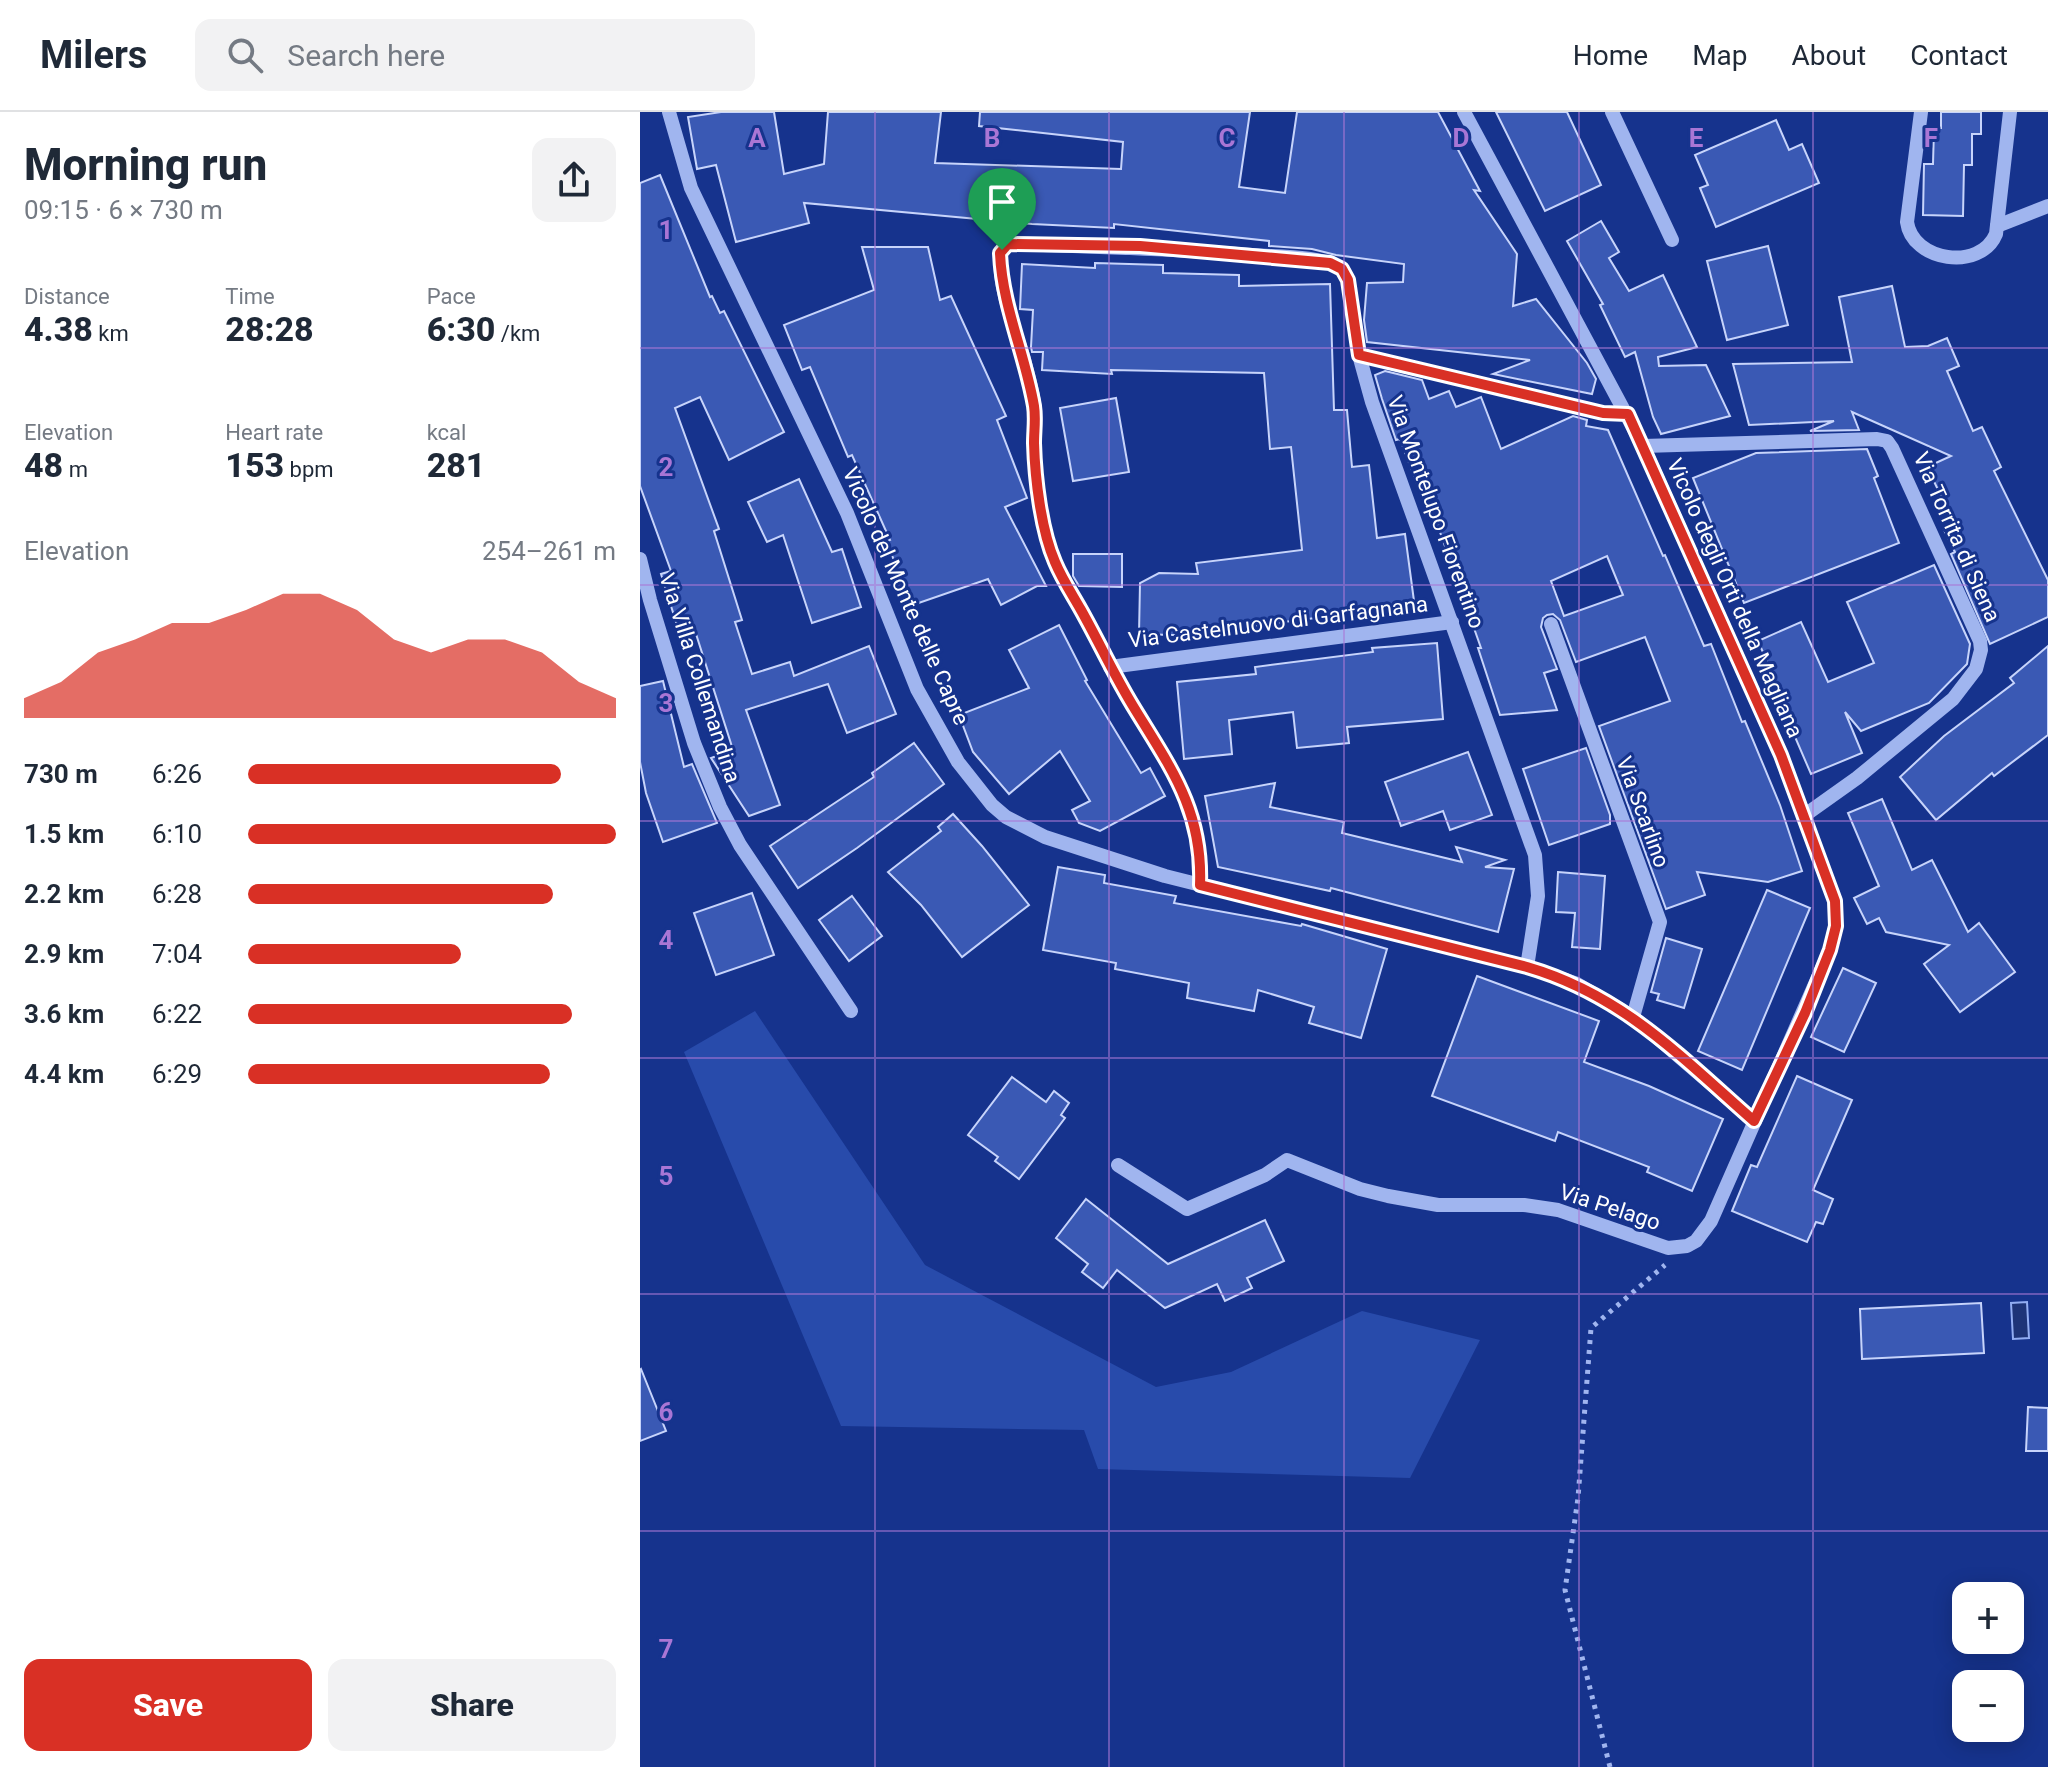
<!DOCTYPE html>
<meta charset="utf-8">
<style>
body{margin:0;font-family:Roboto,sans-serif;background:#f2f2f3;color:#1f2937;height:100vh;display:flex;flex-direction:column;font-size:30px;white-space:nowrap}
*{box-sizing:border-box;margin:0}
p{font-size:26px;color:#747a83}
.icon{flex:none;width:44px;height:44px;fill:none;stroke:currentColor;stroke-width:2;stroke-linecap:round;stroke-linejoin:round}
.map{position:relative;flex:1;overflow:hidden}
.side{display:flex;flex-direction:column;background:#fff;width:640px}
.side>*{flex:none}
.tools{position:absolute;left:1312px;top:1470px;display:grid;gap:16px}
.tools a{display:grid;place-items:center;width:72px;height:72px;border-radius:16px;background:#fff;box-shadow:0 4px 20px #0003;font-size:40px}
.pin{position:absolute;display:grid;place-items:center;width:68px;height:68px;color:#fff;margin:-82px -34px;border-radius:50% 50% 50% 0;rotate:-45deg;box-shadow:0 0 8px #0007}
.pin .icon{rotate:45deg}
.round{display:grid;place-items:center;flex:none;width:84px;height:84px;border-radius:16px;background:#f2f2f3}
.headline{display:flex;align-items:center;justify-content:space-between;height:136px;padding:0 24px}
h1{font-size:44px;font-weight:800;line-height:60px}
.stats{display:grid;grid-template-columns:repeat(3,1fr);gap:12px;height:136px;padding:8px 24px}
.stats div{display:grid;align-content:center}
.stats b{font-size:34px;font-weight:800}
.stats small{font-size:22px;font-weight:400}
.stats p{font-size:22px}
.chart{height:224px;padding:16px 24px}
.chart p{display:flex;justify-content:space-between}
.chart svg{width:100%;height:144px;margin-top:8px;fill:#d93025;opacity:.7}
.button{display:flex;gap:16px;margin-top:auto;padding:16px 24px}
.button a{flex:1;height:92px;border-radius:16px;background:#d93025;color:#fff;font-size:32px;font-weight:800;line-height:92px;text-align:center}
.button a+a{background:#f2f2f3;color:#1f2937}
ul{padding:0 24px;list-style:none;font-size:26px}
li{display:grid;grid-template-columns:128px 96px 1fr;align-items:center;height:60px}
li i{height:20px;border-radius:10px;background:#d93025}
header{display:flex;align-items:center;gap:48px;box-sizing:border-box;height:112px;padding:0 40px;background:#fff;border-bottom:2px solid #e0e1e3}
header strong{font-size:38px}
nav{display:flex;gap:44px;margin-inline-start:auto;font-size:28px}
.search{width:560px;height:72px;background:#f2f2f3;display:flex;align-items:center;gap:20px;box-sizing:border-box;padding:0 28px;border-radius:16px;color:#747a83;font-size:30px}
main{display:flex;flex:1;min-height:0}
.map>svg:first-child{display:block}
</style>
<header>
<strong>Milers</strong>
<div class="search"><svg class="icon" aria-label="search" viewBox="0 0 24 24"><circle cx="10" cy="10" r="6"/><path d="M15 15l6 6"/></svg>Search here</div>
<nav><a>Home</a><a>Map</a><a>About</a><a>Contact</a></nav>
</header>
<main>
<section class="side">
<div class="headline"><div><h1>Morning run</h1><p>09:15 · 6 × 730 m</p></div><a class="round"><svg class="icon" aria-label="share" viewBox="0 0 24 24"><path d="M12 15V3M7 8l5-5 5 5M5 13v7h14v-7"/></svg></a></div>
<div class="stats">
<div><p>Distance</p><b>4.38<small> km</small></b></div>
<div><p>Time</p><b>28:28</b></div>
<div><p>Pace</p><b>6:30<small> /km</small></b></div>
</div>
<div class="stats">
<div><p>Elevation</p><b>48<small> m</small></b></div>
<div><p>Heart rate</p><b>153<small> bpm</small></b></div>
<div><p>kcal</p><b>281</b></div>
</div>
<div class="chart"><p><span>Elevation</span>254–261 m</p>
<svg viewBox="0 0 160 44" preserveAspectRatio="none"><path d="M0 44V38L10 33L20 24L30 20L40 15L50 15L60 11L70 6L80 6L90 11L100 20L110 24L120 20L130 20L140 24L150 33L160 38V44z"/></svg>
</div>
<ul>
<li><b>730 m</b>6:26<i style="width:85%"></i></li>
<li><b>1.5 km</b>6:10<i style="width:100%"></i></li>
<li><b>2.2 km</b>6:28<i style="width:83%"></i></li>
<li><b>2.9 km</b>7:04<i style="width:58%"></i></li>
<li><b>3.6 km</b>6:22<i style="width:88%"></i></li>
<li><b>4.4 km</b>6:29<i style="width:82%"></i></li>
</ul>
<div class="button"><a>Save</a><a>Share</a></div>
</section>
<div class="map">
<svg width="1408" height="1655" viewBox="0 0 1408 1655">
<rect width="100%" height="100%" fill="#16338d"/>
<!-- green -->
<polygon fill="#284bab" points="115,899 285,1153 516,1275 591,1260 722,1199 840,1228 770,1366 458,1357 444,1318 201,1314 44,940"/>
<!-- water -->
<polygon fill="#1e3478" stroke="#92adf2" stroke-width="2" points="1387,1190 1389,1226 1373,1227 1371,1191"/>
<!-- building -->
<g fill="#3a59b4" stroke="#c7d4fb" stroke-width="2" fill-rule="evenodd">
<polygon points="81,0 134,0 144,62 184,52 188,0 301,0 295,51 481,57 483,30 339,14 340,0 610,0 599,75 645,81 657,0 798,0 840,79 834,78 877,142 873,194 896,187 947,251 956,267 952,282 853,262 890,248 727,230 724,208 727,171 763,170 764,152 696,143 672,137 629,134 629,129 474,112 474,116 392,112 164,91 169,111 96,130 76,53 57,57 48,5"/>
<polygon points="856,0 927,0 961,73 905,99"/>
<polygon points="1301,0 1341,0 1341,22 1332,22 1332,53 1324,53 1323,104 1283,103 1284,52 1293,52 1294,16 1301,16"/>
<polygon points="1136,8 1149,38 1162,32 1179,71 1076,115 1060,76 1068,73 1055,43"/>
<polygon points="20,63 70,185 72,184 80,201 84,199 144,320 89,348 60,285 35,296 79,417 74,419 102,508 95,510 112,562 150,550 154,564 229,534 256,602 207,621 188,572 106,598 140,693 109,704 71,646 93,638 56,522 41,526 21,462 31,459 0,374 0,71"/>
<polygon points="961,109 979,140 969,146 989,179 1023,163 1057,235 1018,245 1019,254 1066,253 1090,304 1021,322 1013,305 995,240 985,245 960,193 963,192 927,129"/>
<polygon points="1128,134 1148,213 1087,228 1067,149"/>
<polygon points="222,135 288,135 300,188 311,184 366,304 357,308 387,386 365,395 406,474 397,474 361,493 348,467 270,494 247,429 250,428 212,343 208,345 170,255 162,258 144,213 234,178"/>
<polygon points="455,151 523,153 523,161 599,163 599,174 690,172 694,298 707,298 712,355 729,353 737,426 765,422 774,489 691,500 691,504 612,514 613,519 566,524 499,522 500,471 519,461 558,462 556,451 662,438 651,335 630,337 624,261 471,258 472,262 402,258 403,240 392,240 391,235 393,198 380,197 382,152 455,156"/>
<polygon points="1252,174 1265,235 1288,234 1307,226 1319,254 1307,259 1333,319 1342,315 1361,355 1354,359 1408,468 1408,505 1350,532 1311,442 1315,440 1304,418 1315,413 1287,355 1311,344 1212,300 1219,318 1170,319 1194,309 1109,313 1093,252 1212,250 1199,185"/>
<path d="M 745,259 L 782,268 L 789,287 L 809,279 L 816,295 L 841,285 L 861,337 L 933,304 L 947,308 L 946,314 L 968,318 L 1023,444 L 1025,443 L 1064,534 L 1071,532 L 1102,610 L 1105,609 L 1140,693 L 1162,759 L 1128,770 L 1057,760 L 1065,783 L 1026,797 L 959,614 L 1030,589 L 1005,525 L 936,550 L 920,508 L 913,502 L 907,503 L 903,506 L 901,515 L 917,557 L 904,561 L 917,598 L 860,603 L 838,536 L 841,536 L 789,389 L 784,390 L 760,327 L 756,328 L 742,287 L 735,263 ZM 967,444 L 983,483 L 924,504 L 911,469 Z"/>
<polygon points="476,286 489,360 433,369 420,296"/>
<polygon points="1227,337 1238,364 1234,366 1259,431 1104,491 1053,366 1116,341"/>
<polygon points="159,367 192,440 202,437 221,495 172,511 143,423 127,430 108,390"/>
<polygon points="433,442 482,442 482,475 439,474 433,464"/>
<polygon points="1294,453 1330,532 1327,552 1289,591 1221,619 1205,600 1222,641 1171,662 1140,590 1144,588 1118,529 1161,510 1188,570 1234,551 1207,490"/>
<polygon points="419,513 447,568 445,569 501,661 510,656 525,684 460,719 439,711 432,698 450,689 420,639 369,682 333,640 319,603 389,576 369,538"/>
<polygon points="797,531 803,607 707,615 709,631 657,636 653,600 589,608 592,642 544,647 537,570 616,562 615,555 733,540 732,536"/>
<polygon points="1408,534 1408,623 1354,664 1352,661 1296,708 1260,665 1304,624 1374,571 1370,566"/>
<polygon points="23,569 44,655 52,652 77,711 23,730 6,681 0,650 0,574"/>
<polygon points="274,631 304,672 217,736 158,776 130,734 234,665 232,661"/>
<polygon points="946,636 970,703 970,712 909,733 883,657"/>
<polygon points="828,640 852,703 810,718 803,699 761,714 745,670"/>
<polygon points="635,671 630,695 704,710 702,721 822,750 816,735 865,748 845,755 874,757 858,820 691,776 690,779 578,755 565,684"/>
<polygon points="1242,687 1272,758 1292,748 1328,820 1339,811 1375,860 1320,900 1284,852 1309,833 1246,820 1239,806 1227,812 1214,786 1239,774 1208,701"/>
<polygon points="313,702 342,734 389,793 322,845 281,793 248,760 301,719 298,715"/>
<polygon points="418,755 465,763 464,771 536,784 534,791 661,814 662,812 747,837 721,926 669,911 674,895 618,878 614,899 547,886 549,871 475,857 476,851 403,838"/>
<polygon points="918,760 965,764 960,837 932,835 935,801 916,800"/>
<polygon points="1127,778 1170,796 1102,958 1058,939"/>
<polygon points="112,781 134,843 76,863 54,801"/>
<polygon points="212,784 242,824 209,849 179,808"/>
<polygon points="1026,826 1062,837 1044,896 1017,888 1019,882 1011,880"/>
<polygon points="1203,856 1236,871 1204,940 1171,925"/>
<polygon points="837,864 959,909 944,950 1009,974 1083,1007 1052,1079 1007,1060 1009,1055 918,1020 915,1029 792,984"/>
<polygon points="1157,964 1212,988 1173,1078 1193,1087 1183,1112 1176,1110 1167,1130 1092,1099 1111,1053 1117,1055"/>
<polygon points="372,965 406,990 414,979 429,991 421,1003 425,1006 379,1067 355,1049 358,1045 328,1023"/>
<polygon points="446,1087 528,1152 625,1108 644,1149 607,1166 612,1176 585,1189 577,1172 525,1196 477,1158 463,1176 442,1160 448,1152 416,1126"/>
<polygon points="1341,1191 1344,1241 1222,1247 1220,1197"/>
<polygon points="1,1257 26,1319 0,1329 0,1258"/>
<polygon points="1388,1295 1408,1296 1408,1339 1386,1339"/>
</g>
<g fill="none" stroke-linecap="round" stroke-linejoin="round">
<!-- path -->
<polyline stroke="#a0b5ef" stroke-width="5" stroke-dasharray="4 6" stroke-linecap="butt" points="970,1655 925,1478 938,1386 951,1216 1025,1153"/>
<!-- minor -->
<g stroke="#a0b5ef" stroke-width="14">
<polyline points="29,0 51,76 207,401 277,577 318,650 352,693 366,705 405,725 525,764 887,855 937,872 993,905 1114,1009"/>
<polyline points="972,0 1032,128"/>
<path d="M 1281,0 L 1267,110 C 1272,149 1340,160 1356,122 L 1370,0"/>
<polyline points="1357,114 1408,94"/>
<polyline points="719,243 963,301 988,302"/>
<polyline points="1003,334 1237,327 1247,329 1252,336 1340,529 1341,538 1336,557 1313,587 1217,666 1165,703"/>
<polyline points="0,447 10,488 54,631 80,695 100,733 211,899"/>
<polyline points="911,512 1020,810 993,905"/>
<polyline points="470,555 812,510"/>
<path d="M 560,773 C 563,698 530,655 493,594 C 474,563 459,530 441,498 C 432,482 422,467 415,450 C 401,418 395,366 394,331 C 394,321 396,310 395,300 C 394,282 388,264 384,247 C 378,226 346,145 368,132 C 450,134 531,137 612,143 C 640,145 678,143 702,157 L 708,168 L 719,243 L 732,290 L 895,743 L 898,784 L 887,855"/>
<polyline points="478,1053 547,1097 625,1063 647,1048 720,1077 748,1084 798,1093 884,1093 918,1098 1028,1136 1047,1134 1056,1129 1071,1109 1190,838 1196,814 1195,789 1141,643 1003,334 824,0"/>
</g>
</g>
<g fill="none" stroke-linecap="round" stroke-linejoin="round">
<defs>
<path id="route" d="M 368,132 L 500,134 L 690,151 L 702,157 L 708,168 L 719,243 L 963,301 L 988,302 L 1141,643 L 1195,789 L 1196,814 L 1190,838 L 1165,901 L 1114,1009 C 1041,945 983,883 887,855 L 560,773 C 563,698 530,655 493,594 C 474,563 459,530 441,498 C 432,482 422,467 415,450 C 401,418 395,366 394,331 C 394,319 396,306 394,294 C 385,242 362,193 360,141 Z"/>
</defs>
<!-- route casing -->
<use href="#route" stroke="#fff" stroke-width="16"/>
<!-- route -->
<use href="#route" stroke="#d93025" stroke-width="10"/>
</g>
<!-- grid -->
<path fill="none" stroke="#a976d5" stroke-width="2" stroke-opacity="0.55" d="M 235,0 L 235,1655M 469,0 L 469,1655M 704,0 L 704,1655M 939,0 L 939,1655M 1173,0 L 1173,1655M 0,236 L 1408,236M 0,473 L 1408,473M 0,709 L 1408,709M 0,946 L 1408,946M 0,1182 L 1408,1182M 0,1419 L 1408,1419"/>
<g text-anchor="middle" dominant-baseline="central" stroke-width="6" stroke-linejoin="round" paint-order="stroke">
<!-- street labels -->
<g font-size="22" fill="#fff" stroke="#16338d">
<text transform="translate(796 400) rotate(70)">Via Montelupo Fiorentino</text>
<text transform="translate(1317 425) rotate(66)">Via Torrita di Siena</text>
<text transform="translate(266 484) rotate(66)">Vicolo del Monte delle Capre</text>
<text transform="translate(1095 486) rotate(66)">Vicolo degli Orti della Magliana</text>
<text transform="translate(638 510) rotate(-7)">Via Castelnuovo di Garfagnana</text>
<text transform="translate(60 566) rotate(72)">Via Villa Collemandina</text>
<text transform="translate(1003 700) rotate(70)">Via Scarlino</text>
<text transform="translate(970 1095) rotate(18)">Via Pelago</text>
</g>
</g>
<g font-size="26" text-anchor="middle" font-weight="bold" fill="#a976d5" stroke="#16338d" stroke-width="6" stroke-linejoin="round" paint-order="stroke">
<text x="117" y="35">A</text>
<text x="352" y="35">B</text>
<text x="587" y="35">C</text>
<text x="821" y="35">D</text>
<text x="1056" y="35">E</text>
<text x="1291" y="35">F</text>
<text x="26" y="127">1</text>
<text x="26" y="364">2</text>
<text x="26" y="600">3</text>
<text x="26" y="837">4</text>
<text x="26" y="1073">5</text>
<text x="26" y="1309">6</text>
<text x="26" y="1546">7</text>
</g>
</svg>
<div class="tools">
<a>+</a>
<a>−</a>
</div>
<div class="pin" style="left:362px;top:138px;background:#1e9e55"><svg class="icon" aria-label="arrive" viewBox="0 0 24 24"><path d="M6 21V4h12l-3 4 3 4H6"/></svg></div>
</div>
</main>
